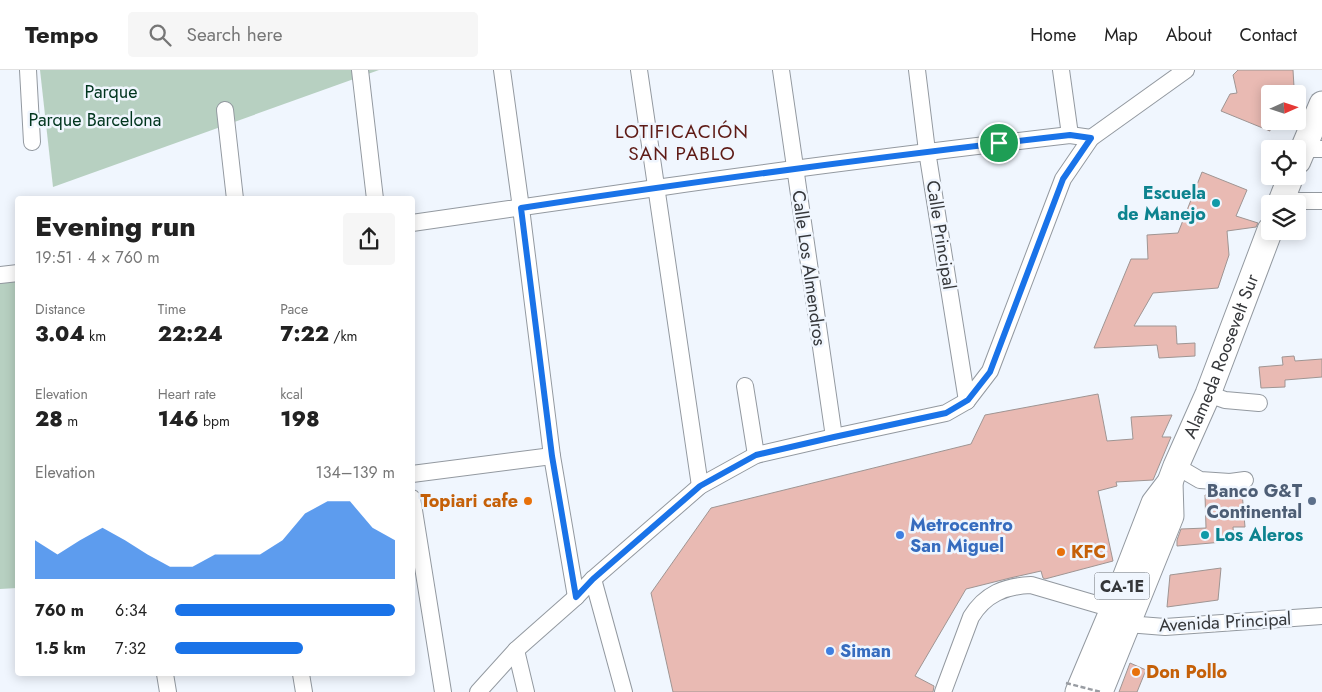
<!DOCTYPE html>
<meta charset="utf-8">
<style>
body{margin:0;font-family:Jost,sans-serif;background:#f6f6f6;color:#222;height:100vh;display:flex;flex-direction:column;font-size:19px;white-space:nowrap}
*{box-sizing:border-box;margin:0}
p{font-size:16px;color:#767676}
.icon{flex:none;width:28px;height:28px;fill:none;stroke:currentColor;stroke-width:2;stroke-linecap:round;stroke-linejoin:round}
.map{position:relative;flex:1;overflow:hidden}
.side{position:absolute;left:15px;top:126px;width:400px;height:480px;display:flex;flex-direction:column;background:#fff;border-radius:5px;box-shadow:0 2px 12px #0003}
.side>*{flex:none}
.needle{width:32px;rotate:87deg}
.fabs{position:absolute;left:1261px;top:15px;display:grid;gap:10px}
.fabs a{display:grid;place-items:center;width:45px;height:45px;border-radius:5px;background:#fff;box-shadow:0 2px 12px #0003;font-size:25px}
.pin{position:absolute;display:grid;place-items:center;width:42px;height:42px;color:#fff;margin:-21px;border:2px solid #fff;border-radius:50%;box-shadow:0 1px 5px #0007}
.round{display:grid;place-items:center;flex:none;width:52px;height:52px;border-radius:5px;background:#f6f6f6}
.overview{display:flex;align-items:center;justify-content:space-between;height:85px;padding:0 20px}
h1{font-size:28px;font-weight:800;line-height:38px}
.metrics{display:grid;grid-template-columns:repeat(3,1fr);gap:8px;height:85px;padding:5px 20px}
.metrics div{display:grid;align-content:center}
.metrics b{font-size:21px;font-weight:800}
.metrics small{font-size:14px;font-weight:400}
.metrics p{font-size:14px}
.chart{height:140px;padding:10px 20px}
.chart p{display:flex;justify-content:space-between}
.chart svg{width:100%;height:90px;margin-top:5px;fill:#1a73e8;opacity:.7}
ul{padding:0 20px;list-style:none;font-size:16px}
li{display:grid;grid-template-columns:80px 60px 1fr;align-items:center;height:38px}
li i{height:12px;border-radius:6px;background:#1a73e8}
header{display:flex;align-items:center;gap:30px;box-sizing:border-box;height:70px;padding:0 25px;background:#fff;border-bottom:1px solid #e0e0e0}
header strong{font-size:24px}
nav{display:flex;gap:28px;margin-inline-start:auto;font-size:18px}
.search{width:350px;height:45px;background:#f6f6f6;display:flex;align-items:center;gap:12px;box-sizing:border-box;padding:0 18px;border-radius:5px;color:#767676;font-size:19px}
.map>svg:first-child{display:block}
</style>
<header>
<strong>Tempo</strong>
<div class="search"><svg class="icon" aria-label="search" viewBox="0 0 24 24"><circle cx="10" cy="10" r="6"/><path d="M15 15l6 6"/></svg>Search here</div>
<nav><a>Home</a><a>Map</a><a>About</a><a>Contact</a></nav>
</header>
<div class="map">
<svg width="1322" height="622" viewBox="0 0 1322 622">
<rect width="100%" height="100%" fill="#f0f6fe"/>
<!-- green -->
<g fill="#b7d0c1">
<polygon points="40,0 379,0 53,117"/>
<polygon points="17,204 17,518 0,519 0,206"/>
</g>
<!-- building -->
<g fill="#e9bab3" stroke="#9f9593">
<polygon points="1238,0 1293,0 1294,17 1292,24 1270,24 1270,61 1221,41 1230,24 1237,23 1233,5"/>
<polygon points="1202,102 1247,120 1236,146 1258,153 1256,157 1227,161 1229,185 1218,218 1153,223 1134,256 1176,256 1177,274 1195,273 1195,286 1159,288 1157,275 1094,278 1131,189 1148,189 1147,165 1178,163"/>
<polygon points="1294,286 1295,291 1322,289 1322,307 1285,310 1285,317 1261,318 1259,297 1283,295 1282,287"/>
<polygon points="1098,324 1107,371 1133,369 1131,347 1172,345 1162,367 1171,367 1153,410 1116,412 1117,416 1098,421 1113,491 1045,509 1043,508 1041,501 1010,508 966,519 915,606 934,616 933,622 673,622 651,523 711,438 971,374 985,345"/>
<polygon points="1242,422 1245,457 1233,457 1234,471 1177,476 1177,470 1181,459 1206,458 1205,425"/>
<polygon points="1221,498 1218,530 1167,537 1170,505"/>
<polygon points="1130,593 1146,600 1137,622 1119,622"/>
</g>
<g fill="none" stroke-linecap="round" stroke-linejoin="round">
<defs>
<g id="minor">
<polyline points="28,0 32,72"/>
<polyline points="360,0 375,129"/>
<polyline points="502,0 521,138 552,386 576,527"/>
<polyline points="639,0 700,416"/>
<polyline points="781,0 834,367"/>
<polyline points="917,0 927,81 967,331"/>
<polyline points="1061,0 1070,65"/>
<polyline points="225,40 235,129"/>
<polyline points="1302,79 1322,79"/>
<polyline points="1281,131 1322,131"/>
<path d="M 412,153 C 494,142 575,129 656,118 C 794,98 932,81 1070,65 L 1091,68"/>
<polyline points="0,205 18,203"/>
<polyline points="745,316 756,385"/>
<polyline points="1208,324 1225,330 1259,333"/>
<polyline points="1176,396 1200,410 1230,412 1245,410"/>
<polyline points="412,404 552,386"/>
<polyline points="412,428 443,622"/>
<polyline points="593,509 624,622"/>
<polyline points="1127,554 1165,557 1322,546"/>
<polyline points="516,580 526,622"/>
<polyline points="165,604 168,622"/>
<polyline points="301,604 304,622"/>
<polyline points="478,622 516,580 576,527 593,509 700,416 756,385 834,367 946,343 967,331 990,301 1063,109 1091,68 1186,0"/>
<path d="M 943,622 L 971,547 C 985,524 1005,516 1031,515 L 1113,539"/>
</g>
<g id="highway">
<polyline points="1298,91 1322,34"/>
<polyline points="1280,134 1291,106"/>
<path id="s1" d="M 1078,622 L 1113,539 L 1154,433 L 1170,412 L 1176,396 L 1208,324 L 1270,160"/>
<polyline points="1100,622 1171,446 1170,412"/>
</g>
</defs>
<!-- minor casing -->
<use href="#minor" stroke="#9399a0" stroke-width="18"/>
<!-- highway casing -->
<use href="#highway" stroke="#9399a0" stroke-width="27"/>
<!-- minor -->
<use href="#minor" stroke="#fff" stroke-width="16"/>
<!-- highway -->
<use href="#highway" stroke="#fff" stroke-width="25"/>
<!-- path-bridge -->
<polyline stroke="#999da3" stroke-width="2.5" stroke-dasharray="5 2.5" stroke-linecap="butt" points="1066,613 1101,622"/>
</g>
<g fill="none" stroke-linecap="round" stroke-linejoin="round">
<defs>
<path id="route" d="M 1070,65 L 1091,68 L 1063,109 L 990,302 L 968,330 L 946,343 L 834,367 L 756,385 L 700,416 L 593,509 L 576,527 L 552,386 L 521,138 C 704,110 887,86 1070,65 Z"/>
</defs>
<!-- route casing -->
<use href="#route" stroke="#fff" stroke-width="10"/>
<!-- route -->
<use href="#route" stroke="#1a73e8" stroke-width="6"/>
</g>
<!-- markers -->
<g fill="#0f9aa8" stroke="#f0f6fe" stroke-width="2">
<circle cx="1216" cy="133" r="5"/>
<circle cx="1205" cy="465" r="5"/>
</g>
<g fill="#e8710a" stroke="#f0f6fe" stroke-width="2">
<circle cx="528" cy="431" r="5"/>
<circle cx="1061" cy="482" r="5"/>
<circle cx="1136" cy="602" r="5"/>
</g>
<circle fill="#5c6f8a" stroke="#f0f6fe" stroke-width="2" cx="1312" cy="431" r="5"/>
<g fill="#3f7fe0" stroke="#f0f6fe" stroke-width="2">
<circle cx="900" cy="465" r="5"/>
<circle cx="830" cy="581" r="5"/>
</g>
<g text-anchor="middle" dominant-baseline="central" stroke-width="5" stroke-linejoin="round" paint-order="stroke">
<!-- shield labels -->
<rect fill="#f0f6fe" stroke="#6d7075" stroke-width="1" x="1094.5" y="502.5" width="55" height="27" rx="4"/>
<g font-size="16" font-weight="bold" fill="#35373a">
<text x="1122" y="516">CA-1E</text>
</g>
<!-- park labels -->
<g font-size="18" fill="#00351e" stroke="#f0f6fe">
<text x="111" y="22">Parque</text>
<text x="95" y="50">Parque Barcelona</text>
</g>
<!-- culture labels -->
<g font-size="18" font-weight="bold" fill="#0d838f" stroke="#f0f6fe" text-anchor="end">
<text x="1206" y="123">Escuela<tspan x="1206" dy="21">de Manejo</tspan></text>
<text x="1215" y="465" text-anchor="start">Los Aleros</text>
</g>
<!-- street labels -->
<g font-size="18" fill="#35373a" stroke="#f0f6fe">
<text transform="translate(941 165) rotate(81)">Calle Principal</text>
<text transform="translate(809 198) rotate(82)">Calle Los Almendros</text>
<text stroke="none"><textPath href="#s1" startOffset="366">Alameda Roosevelt Sur</textPath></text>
<text transform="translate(1225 552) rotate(-3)">Avenida Principal</text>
</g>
<!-- service labels -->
<g font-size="18" font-weight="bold" fill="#4e5e75" stroke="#f0f6fe" text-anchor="end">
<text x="1302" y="421">Banco G&amp;T<tspan x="1302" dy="21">Continental</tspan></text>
</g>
<!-- food labels -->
<g font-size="18" font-weight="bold" fill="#c56008" stroke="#f0f6fe" text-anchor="start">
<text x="518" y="431" text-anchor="end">Topiari cafe</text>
<text x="1071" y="482">KFC</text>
<text x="1146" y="602">Don Pollo</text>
</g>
<!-- shop labels -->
<g font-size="18" font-weight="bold" fill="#366cbe" stroke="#f0f6fe" text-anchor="start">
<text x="910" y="455">Metrocentro<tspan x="910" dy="21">San Miguel</tspan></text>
<text x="840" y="581">Siman</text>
</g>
<!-- neighbourhood labels -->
<g font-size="19" letter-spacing="1" fill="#5e1a15" stroke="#f0f6fe">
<text x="682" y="61">LOTIFICACIÓN<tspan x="682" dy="22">SAN PABLO</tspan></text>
</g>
</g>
</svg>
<div class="fabs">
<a><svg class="needle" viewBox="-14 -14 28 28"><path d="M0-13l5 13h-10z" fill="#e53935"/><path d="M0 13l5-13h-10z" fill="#767676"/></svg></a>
<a><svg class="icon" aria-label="locate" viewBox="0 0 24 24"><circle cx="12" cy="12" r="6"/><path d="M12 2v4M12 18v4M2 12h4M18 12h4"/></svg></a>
<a><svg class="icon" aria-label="layers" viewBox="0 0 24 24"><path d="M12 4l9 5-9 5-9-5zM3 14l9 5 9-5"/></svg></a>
</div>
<div class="pin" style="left:999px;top:73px;background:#1e9e55"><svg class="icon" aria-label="arrive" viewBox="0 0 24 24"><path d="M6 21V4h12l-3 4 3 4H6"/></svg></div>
<section class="side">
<div class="overview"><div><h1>Evening run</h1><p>19:51 · 4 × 760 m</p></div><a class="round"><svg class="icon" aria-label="share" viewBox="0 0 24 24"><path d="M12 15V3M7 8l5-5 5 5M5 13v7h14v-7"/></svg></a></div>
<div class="metrics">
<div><p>Distance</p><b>3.04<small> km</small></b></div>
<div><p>Time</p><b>22:24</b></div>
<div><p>Pace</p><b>7:22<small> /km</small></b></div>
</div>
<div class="metrics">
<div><p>Elevation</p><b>28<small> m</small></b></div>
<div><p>Heart rate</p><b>146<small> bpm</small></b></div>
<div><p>kcal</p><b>198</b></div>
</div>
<div class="chart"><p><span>Elevation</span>134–139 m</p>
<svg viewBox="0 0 160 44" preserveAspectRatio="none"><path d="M0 44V25L10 32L20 25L30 19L40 25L50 32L60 38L70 38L80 32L90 32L100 32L110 25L120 12L130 6L140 6L150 19L160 25V44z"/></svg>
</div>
<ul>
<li><b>760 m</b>6:34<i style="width:100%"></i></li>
<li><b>1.5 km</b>7:32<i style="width:58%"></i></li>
</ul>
</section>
</div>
